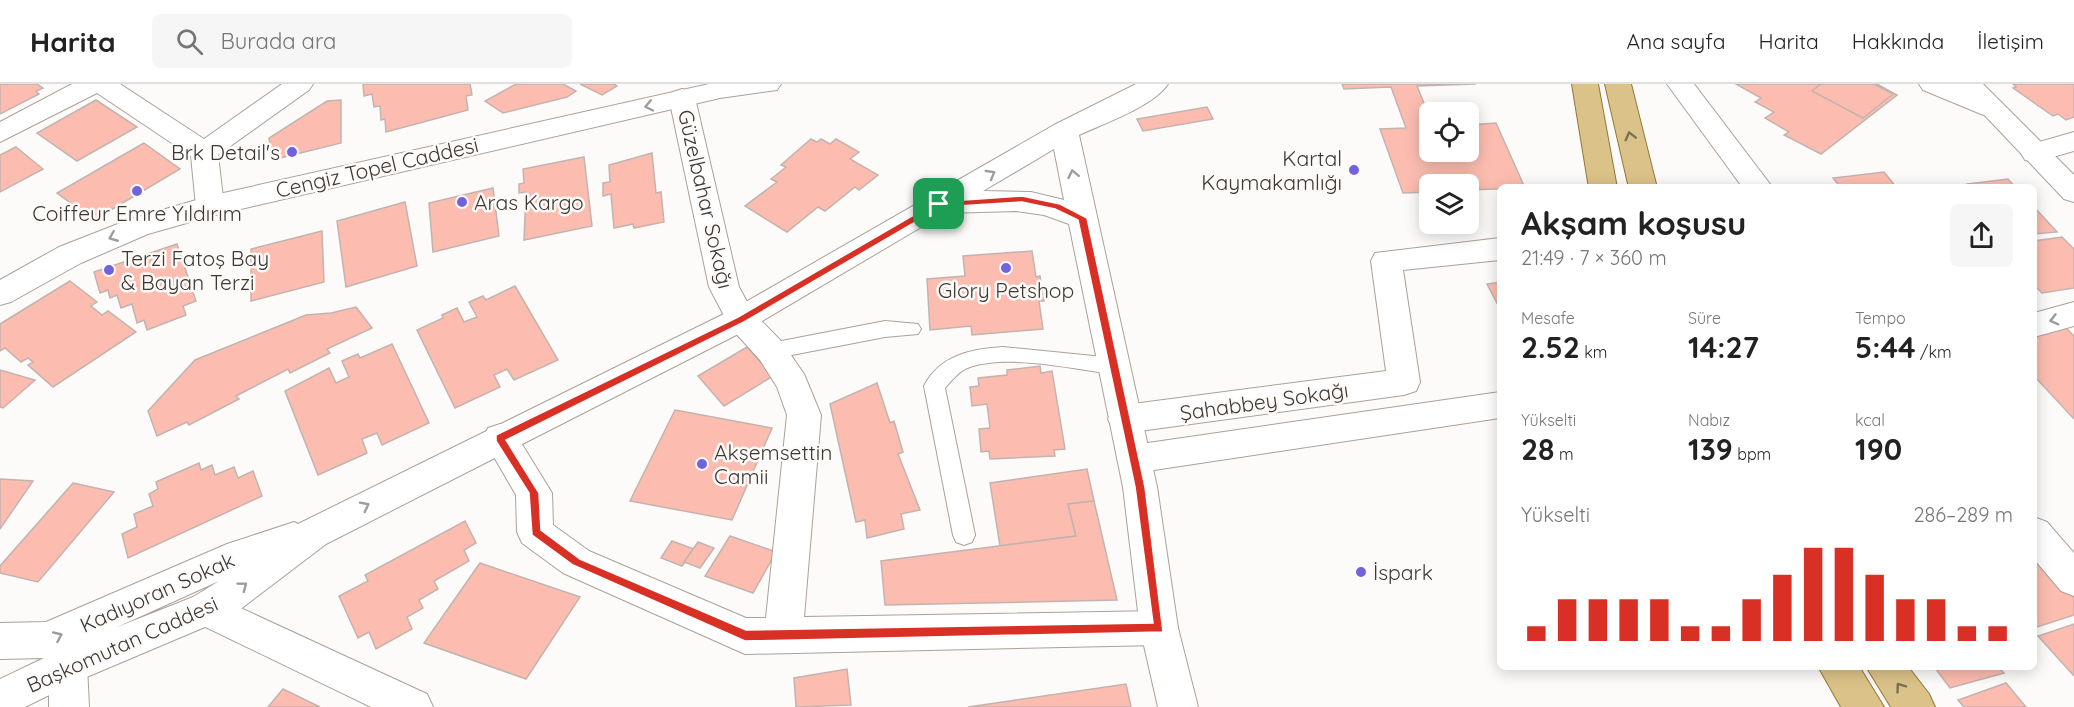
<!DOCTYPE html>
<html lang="tr">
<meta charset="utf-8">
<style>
body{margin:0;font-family:Quicksand,sans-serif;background:#f6f6f6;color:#222;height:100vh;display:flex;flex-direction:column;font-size:22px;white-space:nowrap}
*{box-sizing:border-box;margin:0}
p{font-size:20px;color:#767676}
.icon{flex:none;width:33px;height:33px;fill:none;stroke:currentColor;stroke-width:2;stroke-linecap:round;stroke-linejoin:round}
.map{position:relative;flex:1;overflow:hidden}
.drawer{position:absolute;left:1497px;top:100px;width:540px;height:486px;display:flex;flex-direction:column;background:#fff;border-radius:9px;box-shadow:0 3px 15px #0003}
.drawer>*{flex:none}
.tools{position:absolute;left:1419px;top:18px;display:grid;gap:12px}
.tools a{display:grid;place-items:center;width:60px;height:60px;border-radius:9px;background:#fff;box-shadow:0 3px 15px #0003;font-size:30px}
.pin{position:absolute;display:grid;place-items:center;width:51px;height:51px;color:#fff;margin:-26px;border-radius:12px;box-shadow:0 3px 9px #0006}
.round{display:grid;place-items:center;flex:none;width:63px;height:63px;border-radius:9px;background:#f6f6f6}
.headline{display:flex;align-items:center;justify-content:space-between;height:102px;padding:0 24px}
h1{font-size:33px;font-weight:700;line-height:45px}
.metrics{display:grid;grid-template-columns:repeat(3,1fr);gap:9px;height:102px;padding:6px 24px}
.metrics div{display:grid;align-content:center}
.metrics b{font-size:30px;font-weight:700}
.metrics small{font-size:16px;font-weight:400}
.metrics p{font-size:16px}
.chart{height:168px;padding:12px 24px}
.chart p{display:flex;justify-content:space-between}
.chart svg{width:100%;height:108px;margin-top:6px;stroke:#d93025;stroke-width:6}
header{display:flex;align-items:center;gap:36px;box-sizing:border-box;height:84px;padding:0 30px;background:#fff;border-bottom:2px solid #e0e0e0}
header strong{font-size:28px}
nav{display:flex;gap:33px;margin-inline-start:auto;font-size:21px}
.search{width:420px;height:54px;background:#f6f6f6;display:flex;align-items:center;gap:15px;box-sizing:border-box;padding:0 21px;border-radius:9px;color:#767676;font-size:22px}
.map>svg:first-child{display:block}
</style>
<header>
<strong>Harita</strong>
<div class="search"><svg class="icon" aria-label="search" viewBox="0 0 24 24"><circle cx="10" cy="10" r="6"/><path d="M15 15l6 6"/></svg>Burada ara</div>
<nav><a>Ana sayfa</a><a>Harita</a><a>Hakkında</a><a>İletişim</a></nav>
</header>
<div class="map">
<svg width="2074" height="623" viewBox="0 0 2074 623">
<rect width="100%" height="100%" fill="#fdfbf9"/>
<!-- building -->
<g fill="#fcbdb0" stroke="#c3b3af" stroke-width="1.5">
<polygon points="0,0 37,0 43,4 36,7 39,10 0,30"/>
<polygon points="363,0 470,0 472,11 466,12 468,26 386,48 385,35 381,36 380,22 374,23 372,10 364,12"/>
<polygon points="516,0 563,0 576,7 567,13 503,29 485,17"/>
<polygon points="580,0 614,0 617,2 602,11"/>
<polygon points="1342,0 1476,0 1417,2 1430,34 1430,68 1468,68 1468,41 1496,39 1525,104 1468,106 1468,100 1430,100 1430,108 1403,109 1380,45 1406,44 1391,3 1344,5"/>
<polygon points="1736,0 1877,0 1897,11 1821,70 1784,51 1789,48 1765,34 1774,28 1755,18 1761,14"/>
<polygon points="1821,0 1874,0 1893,10 1863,34 1812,7"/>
<polygon points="2013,0 2074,0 2074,33 2066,36 2058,30 2053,32 2013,4 2016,3"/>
<polygon points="96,16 137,43 77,77 37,49"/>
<polygon points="341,16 341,59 272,76 269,54 327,17"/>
<polygon points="1207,23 1213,35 1143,47 1137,35"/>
<polygon points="811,55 817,58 821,55 830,60 836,55 859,68 850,75 878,91 859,106 855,103 825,127 818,123 787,148 745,122 777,98 771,95 786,83 781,81"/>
<polygon points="144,59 180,85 94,136 57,109"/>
<polygon points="16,63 43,85 0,108 0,71"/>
<polygon points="652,69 656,109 661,108 664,138 634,144 633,140 614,144 611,110 603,112 603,99 610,98 609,81"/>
<polygon points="584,73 592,142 524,156 526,108 519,109 519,100 524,99 523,85"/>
<polygon points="1884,88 1897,104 1841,104 1833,94"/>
<polygon points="2008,95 2016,104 1970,104 1967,100"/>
<polygon points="493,104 499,152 433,168 429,119"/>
<polygon points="405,118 417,182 346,203 337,137"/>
<polygon points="2034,123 2057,148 2034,150"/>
<polygon points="322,147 324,198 251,217 251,165"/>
<polygon points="2062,153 2074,165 2074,204 2042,209 2034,201 2034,157"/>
<polygon points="177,160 196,217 183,222 186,231 147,246 144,236 137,239 132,220 121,224 117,211 110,214 108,206 100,209 94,188"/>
<polygon points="1032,167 1036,193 1040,192 1044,217 1039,217 1043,245 972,251 971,242 930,246 927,195 965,192 963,172"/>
<polygon points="70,197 97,218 91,222 102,231 108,227 136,248 53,303 28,281 33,278 28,274 21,278 5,264 0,267 0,240"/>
<polygon points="1500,198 1500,225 1487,200"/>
<polygon points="515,202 558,276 514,296 507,285 494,291 500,303 455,324 417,246 443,234 442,231 457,224 464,238 477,233 469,218 483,212 486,216"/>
<polygon points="356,223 372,244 327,265 330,269 290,289 288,285 236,312 239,315 189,341 187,338 157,352 148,327 195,276 306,231 331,229"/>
<polygon points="2065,243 2074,252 2074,335 2034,292 2034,248"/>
<polygon points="392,260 429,339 382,361 377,349 362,355 367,369 318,391 285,307 329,284 336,299 349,293 342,277 358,270 360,274"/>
<polygon points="747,263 773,292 724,322 698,292"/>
<polygon points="1040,282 1041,289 1052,287 1065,365 1054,366 1055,372 990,375 989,367 981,368 979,345 990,344 987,320 972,322 970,303 979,302 978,294 1007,291 1007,286"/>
<polygon points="0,286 35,296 3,324 0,323"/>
<polygon points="877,299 890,339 894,337 903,368 898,370 920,426 901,430 904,445 867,454 865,436 856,438 830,320"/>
<polygon points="675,326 772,344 732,436 630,417"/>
<polygon points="199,379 201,386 212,381 215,391 234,383 238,394 253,387 262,412 128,474 122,450 137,443 134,430 153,422 149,410 158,405 156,398"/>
<polygon points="1087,385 1094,417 1068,420 1076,452 1000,462 990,399"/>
<polygon points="0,395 33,397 0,445"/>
<polygon points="73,399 114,408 38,498 0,489 0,482"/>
<polygon points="1094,417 1117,516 885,521 881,477 1076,452 1068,420"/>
<polygon points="465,437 476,459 464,466 469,477 434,497 438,505 419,516 423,524 407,533 412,545 376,565 369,548 358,554 339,512 368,497 365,491"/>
<polygon points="730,452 776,468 753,509 705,492"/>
<polygon points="672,457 694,465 682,482 661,474"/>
<polygon points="698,458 714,464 700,484 684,478"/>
<polygon points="2034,460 2074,504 2074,531 2034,544"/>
<polygon points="480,479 580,513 526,595 424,559"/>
<polygon points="2074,540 2074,592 2038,552"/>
<polygon points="1935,584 1999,584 2004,589 1950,604"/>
<polygon points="847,585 851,621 796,623 794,594"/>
<polygon points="2006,599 2026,623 1964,623 1958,616"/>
<polygon points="1126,600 1131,623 968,623"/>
<polygon points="283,605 320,623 268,623"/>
</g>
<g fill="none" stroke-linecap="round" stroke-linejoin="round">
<defs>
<g id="lane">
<polygon points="885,237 918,240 921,245 918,250 885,253 771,275 764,273 761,267 764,261 771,259"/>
<path d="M 1003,263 L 1114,274 L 1121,276 L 1124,282 L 1121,288 L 1114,290 C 1072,285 1010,270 970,283 C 960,286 952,296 945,304 L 975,451 L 972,458 L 964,461 L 956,458 L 953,451 L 924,302 C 940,271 971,265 1003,263 Z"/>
</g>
<g id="street">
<polygon points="72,0 120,0 204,55 282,0 313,0 309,6 218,71 224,122 220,129 210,132 200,129 196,122 191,72 97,9 0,58 0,38"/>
<polygon points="1667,0 1694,0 1773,104 1743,104"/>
<polygon points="1919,0 1956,0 1999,18 2003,24 1999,30 1990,33 1981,30 1923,6"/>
<polygon points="682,5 691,8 695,14 739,203 752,227 782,258 804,290 821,331 804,533 1159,527 1172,532 1178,544 1172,556 1159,561 745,570 563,489 522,459 517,448 516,411 483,354 488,344 500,340 512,344 552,409 553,441 589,467 746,534 766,534 787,331 777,303 760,276 730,243 709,203 669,14 673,8"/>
<polygon points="2074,48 2074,67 2035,78 2025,76 2021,69 2025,62"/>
<polygon points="1500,154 1500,176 1403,186 1420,298 1416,307 1404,311 1125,349 1113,345 1108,335 1113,325 1125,321 1386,287 1371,177 1375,169"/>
<polygon points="2074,218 2074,242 2034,253 2034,229"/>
<polygon points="1500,308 1500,334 1134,389 1122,385 1117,375 1122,365 1134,361"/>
<polygon points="2034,433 2047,438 2074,469 2074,512 2061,507 2034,475"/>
<polygon points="206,508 427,610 433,623 371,623 193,537 187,525 193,513"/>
<polygon points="68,564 82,569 87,582 89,623 49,623 49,582 54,569"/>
</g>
<g id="secondary">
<polygon points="709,0 781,0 777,6 720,14 211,132 148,150 81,179 11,218 0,221 0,196 59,163 128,136 210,112"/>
<path d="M 1136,0 L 1168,0 C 1154,22 1103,40 1079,51 L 1157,403 L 1178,544 L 1198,623 L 1158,623 L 1140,544 L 1123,403 L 1069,140 L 1044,131 L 1016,127 L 945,129 L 752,243 L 326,460 L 242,524 L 219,537 L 82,595 L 25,623 L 0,623 L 0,595 L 44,574 L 0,575 L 0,539 L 46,538 L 227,460 L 294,438 L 298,440 L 730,227 L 1054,41 ZM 1054,65 L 1064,116 L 1031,108 L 983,107 ZM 219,497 L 193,513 L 115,544 Z"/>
<polygon points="1955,0 1983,0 2074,91 2074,118 2064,115"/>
</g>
<g id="primary">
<polygon points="1572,0 1598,0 1617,104 1589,104"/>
<polygon points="1605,0 1631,0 1657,104 1629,104"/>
<polygon points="1819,584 1860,584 1884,623 1841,623"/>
<polygon points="1867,584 1909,584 1929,610 1935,623 1891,623"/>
</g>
</defs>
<!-- lane casing -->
<use href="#lane" stroke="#aca097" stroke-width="2"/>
<!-- street casing -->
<use href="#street" stroke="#aca097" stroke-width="2"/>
<!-- secondary casing -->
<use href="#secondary" stroke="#aca097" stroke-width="2"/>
<!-- primary casing -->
<use href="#primary" stroke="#947837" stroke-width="2"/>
<!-- lane -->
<use href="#lane" fill="#fff" fill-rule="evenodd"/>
<!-- street -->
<use href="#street" fill="#fff" fill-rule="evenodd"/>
<!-- secondary -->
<use href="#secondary" fill="#fff" fill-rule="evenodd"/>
<!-- primary -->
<use href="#primary" fill="#dbc288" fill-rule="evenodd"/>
</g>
<!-- one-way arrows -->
<defs><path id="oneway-chevron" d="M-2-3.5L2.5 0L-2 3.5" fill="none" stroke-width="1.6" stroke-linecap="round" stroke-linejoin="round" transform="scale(1.5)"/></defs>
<g stroke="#9e9c9a">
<use href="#oneway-chevron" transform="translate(649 22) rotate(168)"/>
<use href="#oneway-chevron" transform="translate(991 90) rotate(-30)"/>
<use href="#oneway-chevron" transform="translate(1073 90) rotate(-102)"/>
<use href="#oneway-chevron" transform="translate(113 153) rotate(158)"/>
<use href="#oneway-chevron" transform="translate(2054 236) rotate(165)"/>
<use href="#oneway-chevron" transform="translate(365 422) rotate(-27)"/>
<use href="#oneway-chevron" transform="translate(243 502) rotate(-37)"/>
<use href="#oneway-chevron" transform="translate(58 552) rotate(-24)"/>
</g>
<g stroke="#7c6f56">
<use href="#oneway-chevron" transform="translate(1630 52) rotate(-104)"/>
<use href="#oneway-chevron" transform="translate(1900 603) rotate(-126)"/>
</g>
<!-- route -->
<path fill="#d93025" stroke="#fff" stroke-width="1.5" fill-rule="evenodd" d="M 1022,112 L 1060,120 L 1087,134 L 1145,403 L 1163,548 L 745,557 L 573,481 L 532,451 L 529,409 L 496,357 L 496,351 L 738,233 L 936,118 ZM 1022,118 L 1055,125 L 1078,136 L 1135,403 L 1153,539 L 746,546 L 580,475 L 541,446 L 539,409 L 506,356 L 744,238 L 941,123 Z"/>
<!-- markers -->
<g fill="#7263dd" stroke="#fdfbf9" stroke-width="2">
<circle cx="292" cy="68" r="6"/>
<circle cx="1354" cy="86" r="6"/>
<circle cx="137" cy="107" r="6"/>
<circle cx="462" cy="118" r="6"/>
<circle cx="1006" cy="184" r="6"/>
<circle cx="109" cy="186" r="6"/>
<circle cx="702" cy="380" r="6"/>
<circle cx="1361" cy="488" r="6"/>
</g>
<g text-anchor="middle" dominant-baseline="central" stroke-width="5" stroke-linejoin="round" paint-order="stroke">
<!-- poi labels -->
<g font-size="21" fill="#3d3834" stroke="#fdfbf9" text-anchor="start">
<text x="280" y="68" text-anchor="end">Brk Detail's</text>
<text x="1342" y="74" text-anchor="end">Kartal<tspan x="1342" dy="24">Kaymakamlığı</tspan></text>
<text x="474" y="118">Aras Kargo</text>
<text x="137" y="129" text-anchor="middle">Coiffeur Emre Yıldırım</text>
<text x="121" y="174">Terzi Fatoş Bay<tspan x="121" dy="24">&amp; Bayan Terzi</tspan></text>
<text x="1006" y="206" text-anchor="middle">Glory Petshop</text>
<text x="714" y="368">Akşemsettin<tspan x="714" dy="24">Camii</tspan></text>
<text x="1373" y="488">İspark</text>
</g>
<!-- street labels -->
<g font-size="21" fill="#3d3834" stroke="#fdfbf9">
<text transform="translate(377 83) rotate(-13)">Cengiz Topel Caddesi</text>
<text transform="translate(706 115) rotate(77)">Güzelbahar Sokağı</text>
<text transform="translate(1264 317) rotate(-8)">Şahabbey Sokağı</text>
<text transform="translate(157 508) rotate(-24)">Kadıyoran Sokak</text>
<text transform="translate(122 560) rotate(-24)">Başkomutan Caddesi</text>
</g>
</g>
</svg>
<div class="tools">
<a><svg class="icon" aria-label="locate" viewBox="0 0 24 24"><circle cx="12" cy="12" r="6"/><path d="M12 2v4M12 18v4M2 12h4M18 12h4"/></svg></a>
<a><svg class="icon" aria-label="layers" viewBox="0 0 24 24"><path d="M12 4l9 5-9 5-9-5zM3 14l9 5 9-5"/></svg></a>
</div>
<div class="pin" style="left:939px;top:120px;background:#1e9e55"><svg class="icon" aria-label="arrive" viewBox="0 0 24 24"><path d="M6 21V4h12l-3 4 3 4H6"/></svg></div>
<section class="drawer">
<div class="headline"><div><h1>Akşam koşusu</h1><p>21:49 · 7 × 360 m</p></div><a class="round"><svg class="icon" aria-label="share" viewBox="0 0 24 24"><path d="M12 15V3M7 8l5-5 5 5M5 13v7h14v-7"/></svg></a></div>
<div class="metrics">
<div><p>Mesafe</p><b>2.52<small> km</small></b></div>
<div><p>Süre</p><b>14:27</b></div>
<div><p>Tempo</p><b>5:44<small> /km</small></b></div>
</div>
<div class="metrics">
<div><p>Yükselti</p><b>28<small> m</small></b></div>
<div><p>Nabız</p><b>139<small> bpm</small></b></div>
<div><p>kcal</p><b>190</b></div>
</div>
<div class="chart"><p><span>Yükselti</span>286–289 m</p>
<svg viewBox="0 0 160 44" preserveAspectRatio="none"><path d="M5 44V38M15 44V27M25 44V27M35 44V27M45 44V27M55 44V38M65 44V38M75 44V27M85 44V17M95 44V6M105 44V6M115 44V17M125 44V27M135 44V27M145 44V38M155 44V38"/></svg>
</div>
</section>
</div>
